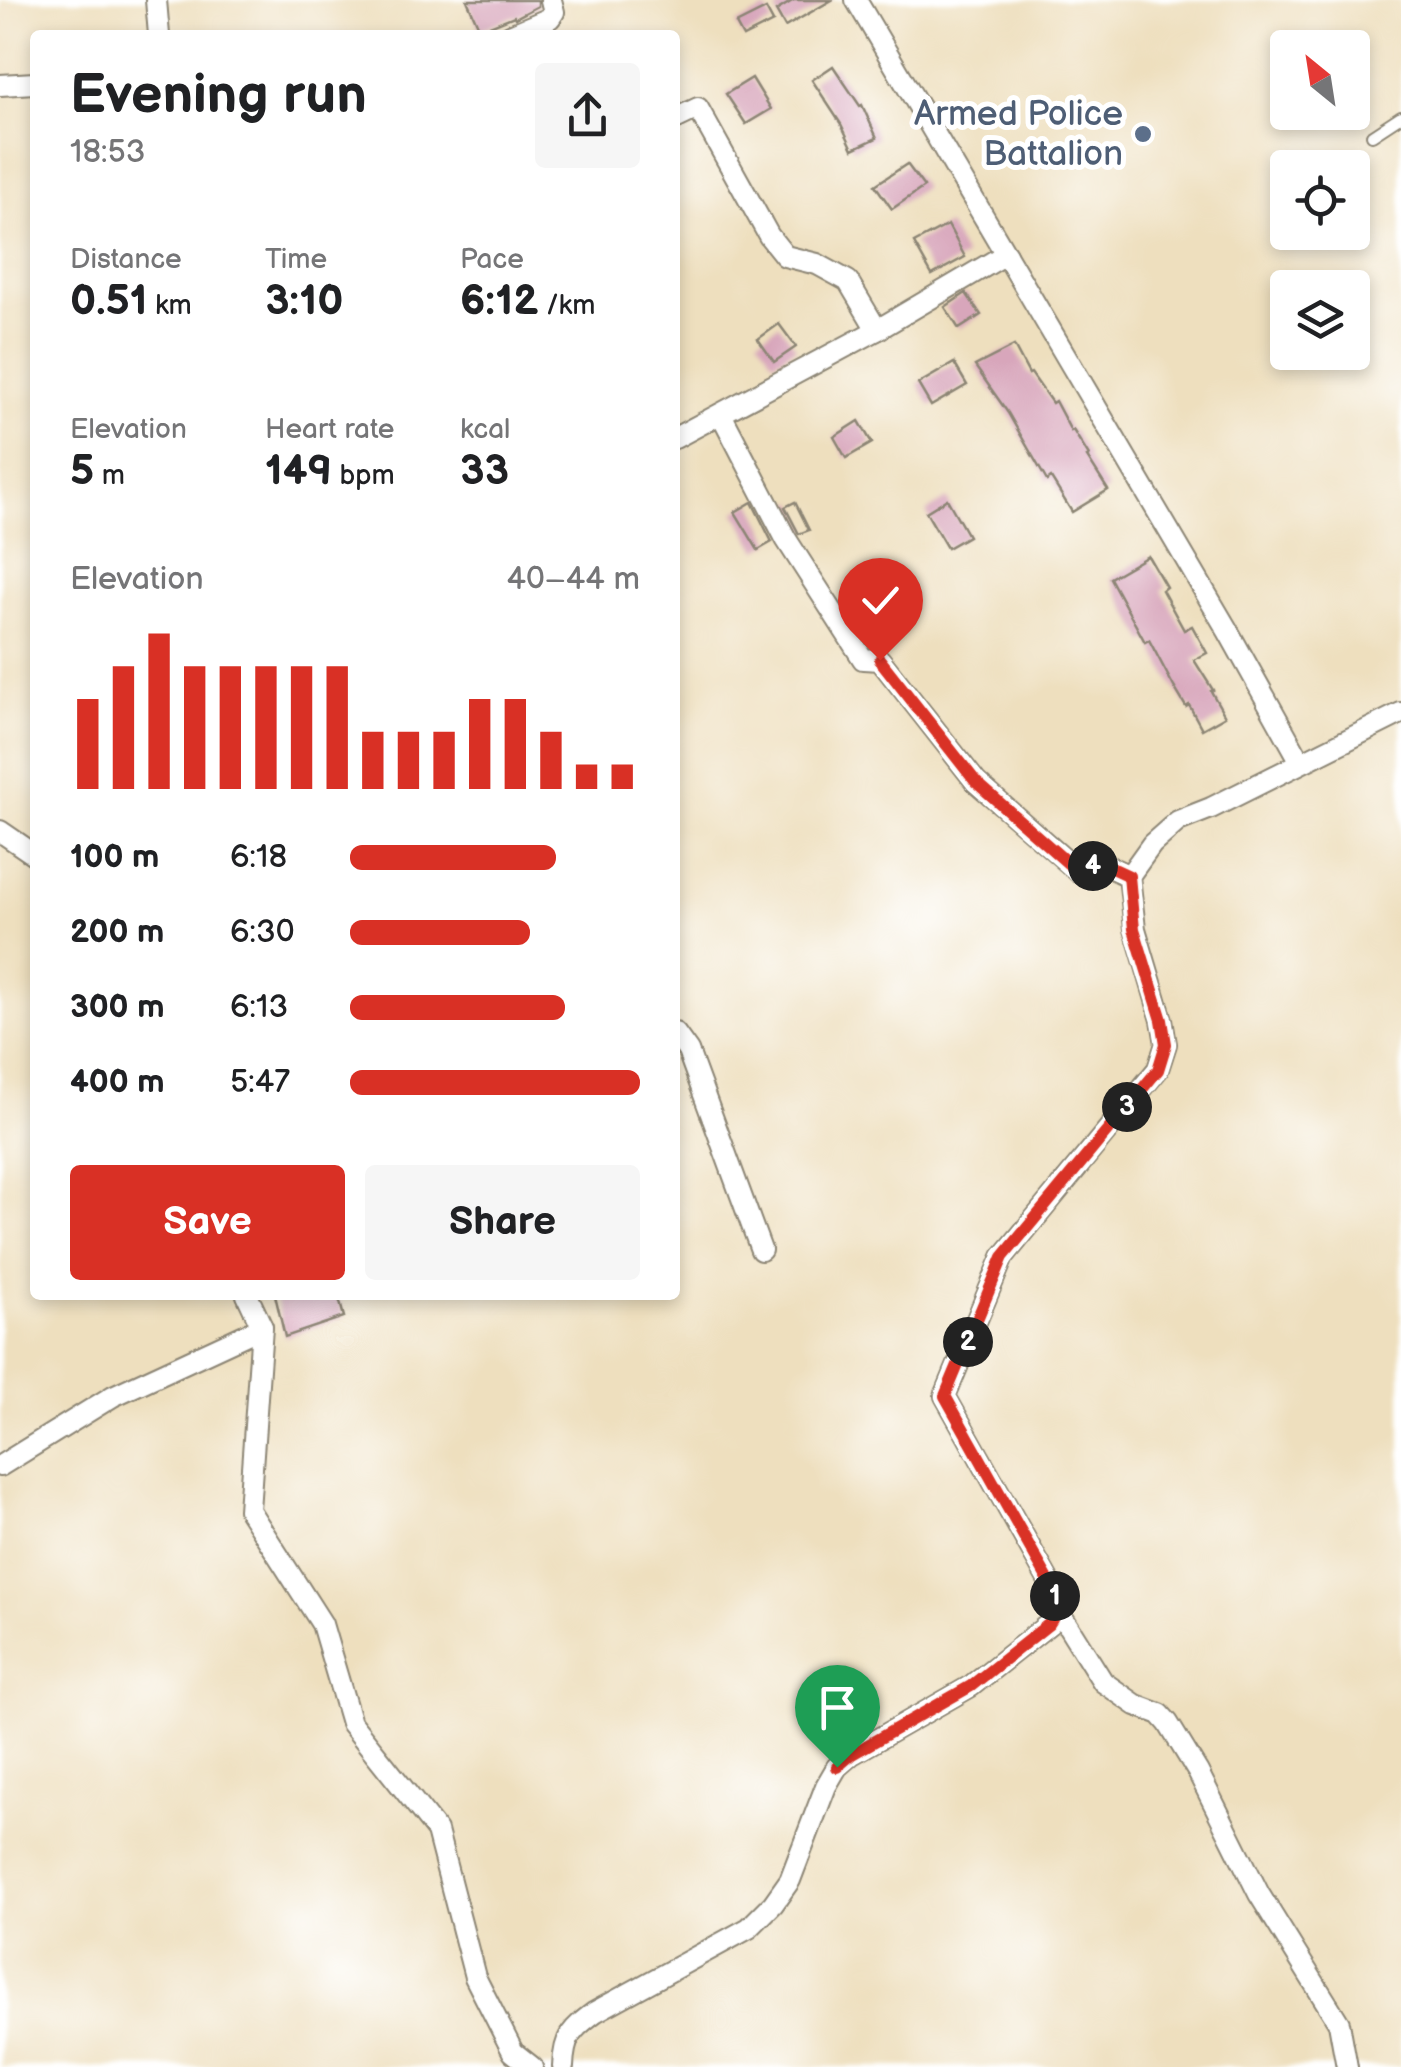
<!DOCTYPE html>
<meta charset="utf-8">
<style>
body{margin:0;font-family:"Balsamiq Sans",sans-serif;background:#f6f6f6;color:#202124;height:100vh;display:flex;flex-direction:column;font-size:38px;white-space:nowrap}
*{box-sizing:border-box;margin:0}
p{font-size:32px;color:#757577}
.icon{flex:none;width:55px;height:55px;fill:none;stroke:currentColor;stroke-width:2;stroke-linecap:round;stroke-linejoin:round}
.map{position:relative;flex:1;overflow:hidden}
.panel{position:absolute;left:30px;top:30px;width:650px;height:1270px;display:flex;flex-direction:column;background:#fff;border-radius:10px;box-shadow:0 5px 15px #0003}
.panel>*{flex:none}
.needle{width:65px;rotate:330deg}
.controls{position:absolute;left:1270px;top:30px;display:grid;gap:20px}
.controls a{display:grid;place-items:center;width:100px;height:100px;border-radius:10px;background:#fff;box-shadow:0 5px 15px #0003;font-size:50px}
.pin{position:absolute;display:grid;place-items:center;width:85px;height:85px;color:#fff;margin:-102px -42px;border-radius:50% 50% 50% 0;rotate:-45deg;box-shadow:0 0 10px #0007}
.pin .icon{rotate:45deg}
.km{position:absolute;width:50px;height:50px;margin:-25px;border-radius:50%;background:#222;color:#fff;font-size:28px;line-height:50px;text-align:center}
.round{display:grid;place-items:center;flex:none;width:105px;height:105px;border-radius:10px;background:#f6f6f6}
.overview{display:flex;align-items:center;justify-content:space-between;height:170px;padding:0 40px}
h1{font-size:55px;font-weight:700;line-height:75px}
.metrics{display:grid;grid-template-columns:repeat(3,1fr);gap:15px;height:170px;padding:10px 40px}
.metrics div{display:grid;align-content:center}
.metrics b{font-size:42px;font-weight:700}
.metrics small{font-size:28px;font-weight:400}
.metrics p{font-size:28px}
.chart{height:280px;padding:20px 40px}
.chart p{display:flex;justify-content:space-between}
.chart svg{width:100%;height:180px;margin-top:10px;stroke:#d93025;stroke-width:6}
.action{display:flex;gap:20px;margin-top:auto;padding:20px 40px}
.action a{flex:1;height:115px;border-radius:10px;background:#d93025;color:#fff;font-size:40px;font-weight:700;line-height:115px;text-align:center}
.action a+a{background:#f6f6f6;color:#202124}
ul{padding:0 40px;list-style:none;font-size:32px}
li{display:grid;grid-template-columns:160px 120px 1fr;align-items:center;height:75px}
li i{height:25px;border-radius:12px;background:#d93025}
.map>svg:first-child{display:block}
</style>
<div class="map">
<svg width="1401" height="2067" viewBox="0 0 1401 2067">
<rect width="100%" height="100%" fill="#fff"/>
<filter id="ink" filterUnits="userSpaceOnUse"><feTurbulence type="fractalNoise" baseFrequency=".01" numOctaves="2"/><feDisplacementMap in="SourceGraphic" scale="20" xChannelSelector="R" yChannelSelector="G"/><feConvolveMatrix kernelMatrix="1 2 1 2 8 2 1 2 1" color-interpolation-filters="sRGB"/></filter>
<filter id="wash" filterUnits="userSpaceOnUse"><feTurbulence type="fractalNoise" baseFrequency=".0048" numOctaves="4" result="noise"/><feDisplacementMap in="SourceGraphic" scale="40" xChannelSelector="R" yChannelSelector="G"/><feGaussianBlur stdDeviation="2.25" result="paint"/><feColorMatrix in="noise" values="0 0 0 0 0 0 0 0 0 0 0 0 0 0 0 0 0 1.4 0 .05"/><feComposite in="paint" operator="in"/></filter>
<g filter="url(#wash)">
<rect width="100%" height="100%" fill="#eedfbe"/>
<g id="blocks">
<!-- building -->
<g fill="#d8a6bb">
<polygon points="467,0 538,0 538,6 515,18 514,16 480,30"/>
<polygon points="794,0 832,0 785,27 776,11"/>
<polygon points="766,9 773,22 743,37 736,24"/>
<polygon points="833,66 860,106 862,105 877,138 853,149 841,124 812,80"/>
<polygon points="752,78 771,109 746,124 726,94"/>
<polygon points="907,164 924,187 892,209 875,185"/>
<polygon points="948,225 965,257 932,275 914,243"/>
<polygon points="966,293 981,315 959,329 945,307"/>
<polygon points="779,324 796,347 774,362 758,339"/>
<polygon points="1014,346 1029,374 1031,373 1052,403 1055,401 1071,431 1073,430 1089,456 1087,457 1108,490 1072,512 1051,478 1047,481 1008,413 975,366"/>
<polygon points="954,363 967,385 931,406 918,384"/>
<polygon points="859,421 872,443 846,458 834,437"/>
<polygon points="947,499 968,536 947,548 926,512"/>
<polygon points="752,502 772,542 758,550 735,512"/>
<polygon points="795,502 809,530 799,534 785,507"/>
<polygon points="1148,556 1166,587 1162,590 1184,630 1192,626 1207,653 1194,660 1213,690 1211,691 1225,716 1202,729 1189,705 1186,707 1174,687 1149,640 1145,642 1110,578"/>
<polygon points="275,1295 338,1295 344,1317 285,1337"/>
</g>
</g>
</g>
<g filter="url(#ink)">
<use href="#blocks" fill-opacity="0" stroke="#8c8574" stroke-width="2.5"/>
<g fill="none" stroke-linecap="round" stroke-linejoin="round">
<defs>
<polyline id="service" points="1372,135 1401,116"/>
<g id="minor">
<polyline points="156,0 159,35"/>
<polyline points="856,0 1228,631 1301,762"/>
<polyline points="510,35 550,18 554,12 551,0"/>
<polyline points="0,85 35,83"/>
<polyline points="675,119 698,108 769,236 785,256 817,264 848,281 877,330"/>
<polyline points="721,414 786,539 863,659 880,660 976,782 1080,873 1101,863 1129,876"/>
<polyline points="675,438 877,330 1006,254"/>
<polyline points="0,831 35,855"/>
<polyline points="675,1033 688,1051 761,1250"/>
<polyline points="247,1295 262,1327 249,1510 322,1624 351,1723 437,1831 475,1977 513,2052 532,2067"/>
<polyline points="0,1466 113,1396 262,1327"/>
<polyline points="1058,1610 1103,1682 1136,1705 1160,1714 1168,1723 1198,1772 1259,1894 1339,2023 1347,2067"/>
<path d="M 563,2067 C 564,2036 572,2029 595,2012 L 749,1928 L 773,1904 L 790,1880 L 826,1786 L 837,1767 L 852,1754 L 971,1686 L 1049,1624 L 1058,1610 L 1055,1592 L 945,1396 L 1003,1257 L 1158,1069 L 1166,1044 L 1162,1020 L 1135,929 L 1129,876 L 1152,844 L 1178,821 L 1211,808 L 1401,713"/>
</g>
</defs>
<!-- service casing -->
<use href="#service" stroke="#8c8574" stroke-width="14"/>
<!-- minor casing -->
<use href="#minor" stroke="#8c8574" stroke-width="24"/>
<!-- service -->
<use href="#service" stroke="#fff" stroke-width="10"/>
<!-- minor -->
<use href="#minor" stroke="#fff" stroke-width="20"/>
</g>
</g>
<g fill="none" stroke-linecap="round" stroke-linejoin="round" filter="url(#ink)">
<defs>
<polyline id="route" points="837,1767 852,1754 971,1686 1049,1624 1058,1610 1055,1592 945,1396 1003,1257 1158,1070 1166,1044 1162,1020 1134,929 1129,876 1101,863 1080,873 1071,866 976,782 880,660"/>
</defs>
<!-- route casing -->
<use href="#route" stroke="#fff" stroke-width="20"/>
<!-- route -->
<use href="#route" stroke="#d93025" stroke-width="12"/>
</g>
<!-- markers -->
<circle fill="#5c6f8a" stroke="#fff" stroke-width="4" cx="1143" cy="134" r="10"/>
<g text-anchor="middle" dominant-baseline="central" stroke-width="10" stroke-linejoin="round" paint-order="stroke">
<!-- service labels -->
<g font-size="35" fill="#4e5e75" stroke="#fff" text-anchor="end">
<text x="1123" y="114">Armed Police<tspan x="1123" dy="40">Battalion</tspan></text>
</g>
</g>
</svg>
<div class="controls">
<a><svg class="needle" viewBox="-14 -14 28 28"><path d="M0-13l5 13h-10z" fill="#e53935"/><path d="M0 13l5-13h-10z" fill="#757577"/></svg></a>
<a><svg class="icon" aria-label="locate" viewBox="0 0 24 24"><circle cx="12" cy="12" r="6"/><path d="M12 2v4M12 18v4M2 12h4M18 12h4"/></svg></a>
<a><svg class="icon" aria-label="layers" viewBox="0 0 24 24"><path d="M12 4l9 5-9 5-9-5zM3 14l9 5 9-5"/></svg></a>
</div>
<div class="pin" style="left:837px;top:1767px;background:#1e9e55"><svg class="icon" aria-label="arrive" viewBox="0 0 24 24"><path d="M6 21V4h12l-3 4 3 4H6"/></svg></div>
<div class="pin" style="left:880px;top:660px;background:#d93025"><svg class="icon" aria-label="check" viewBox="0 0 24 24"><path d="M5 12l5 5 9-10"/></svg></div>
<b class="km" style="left:1055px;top:1596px">1</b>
<b class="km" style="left:968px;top:1342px">2</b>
<b class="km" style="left:1127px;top:1107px">3</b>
<b class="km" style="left:1093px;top:866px">4</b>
<section class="panel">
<div class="overview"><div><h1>Evening run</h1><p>18:53</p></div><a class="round"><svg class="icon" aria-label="share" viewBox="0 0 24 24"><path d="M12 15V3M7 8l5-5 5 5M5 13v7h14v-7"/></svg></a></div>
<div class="metrics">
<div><p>Distance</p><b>0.51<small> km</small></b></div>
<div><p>Time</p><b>3:10</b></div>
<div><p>Pace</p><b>6:12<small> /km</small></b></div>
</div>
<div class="metrics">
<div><p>Elevation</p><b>5<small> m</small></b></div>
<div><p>Heart rate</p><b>149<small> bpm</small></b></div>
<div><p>kcal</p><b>33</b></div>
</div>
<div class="chart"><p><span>Elevation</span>40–44 m</p>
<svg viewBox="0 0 160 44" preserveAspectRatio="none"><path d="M5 44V22M15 44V14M25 44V6M35 44V14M45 44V14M55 44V14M65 44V14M75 44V14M85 44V30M95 44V30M105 44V30M115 44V22M125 44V22M135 44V30M145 44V38M155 44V38"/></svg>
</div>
<ul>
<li><b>100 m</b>6:18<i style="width:71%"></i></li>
<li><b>200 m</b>6:30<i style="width:62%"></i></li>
<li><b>300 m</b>6:13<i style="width:74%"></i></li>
<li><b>400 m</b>5:47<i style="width:100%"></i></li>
</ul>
<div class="action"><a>Save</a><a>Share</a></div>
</section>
</div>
